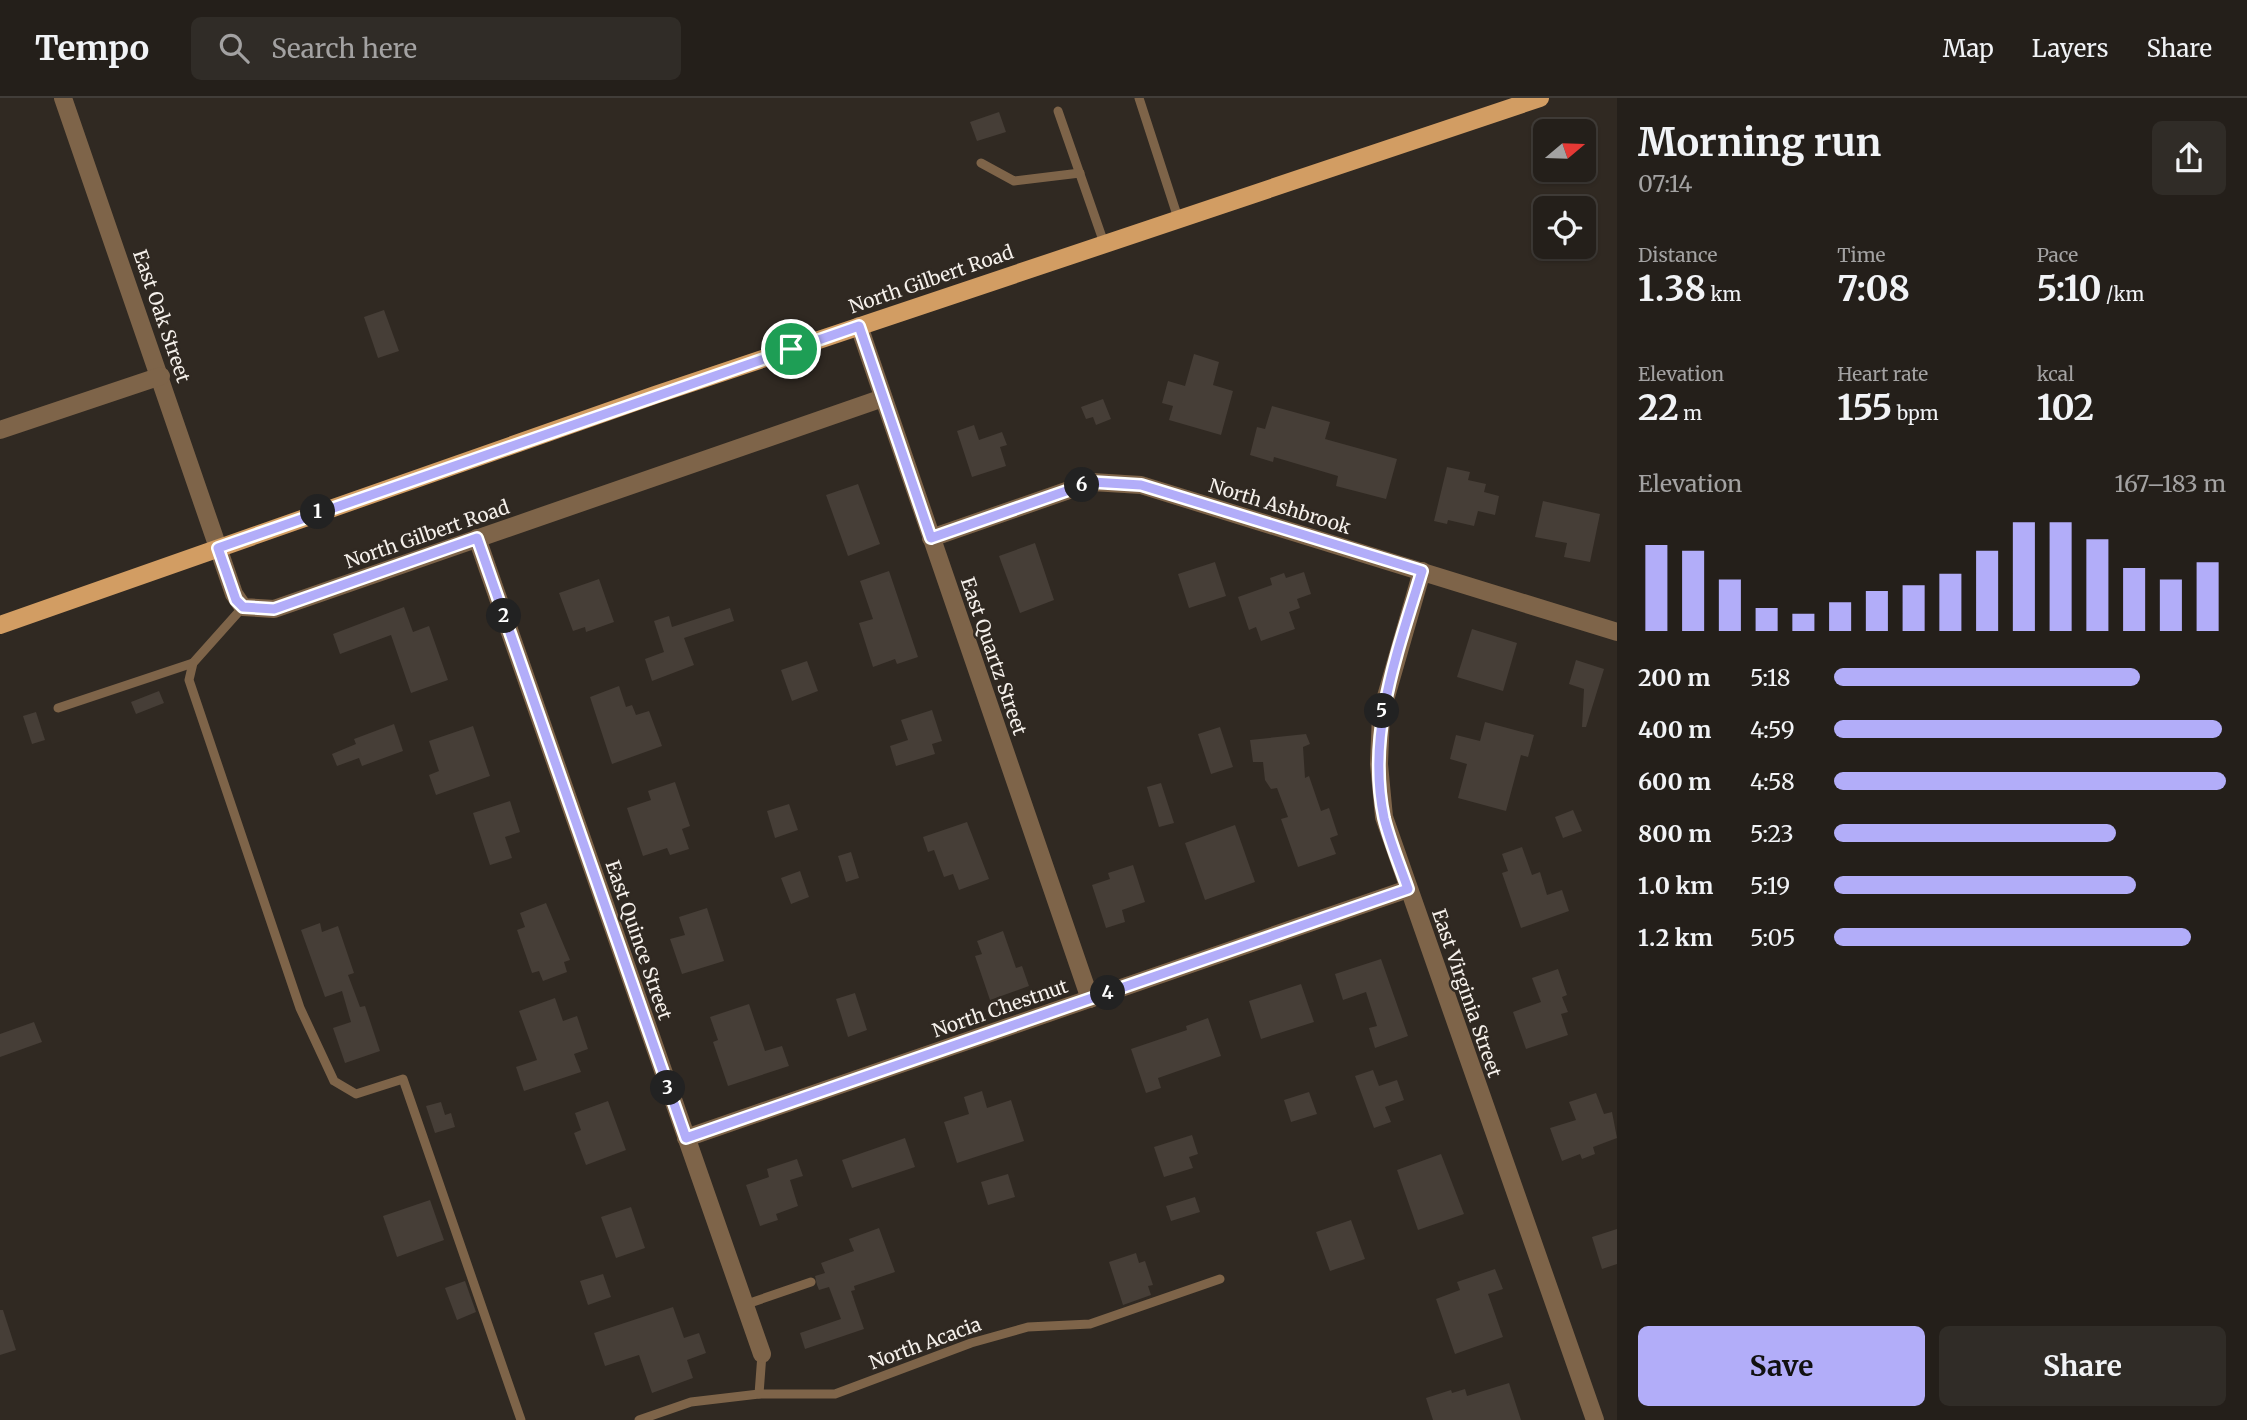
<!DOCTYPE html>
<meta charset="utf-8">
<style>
body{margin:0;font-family:Merriweather,serif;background:#302c27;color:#f1f3f6;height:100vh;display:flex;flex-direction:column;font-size:26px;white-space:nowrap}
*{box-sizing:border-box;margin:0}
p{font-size:23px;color:#a3a2a2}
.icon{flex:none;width:38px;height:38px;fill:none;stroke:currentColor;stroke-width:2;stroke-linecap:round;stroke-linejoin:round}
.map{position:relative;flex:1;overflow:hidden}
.side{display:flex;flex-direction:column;background:#241f1a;width:630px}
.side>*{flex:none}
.needle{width:46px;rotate:71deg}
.fabs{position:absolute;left:1533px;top:21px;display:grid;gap:14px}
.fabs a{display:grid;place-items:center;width:63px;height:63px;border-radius:10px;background:#241f1a;box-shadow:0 2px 5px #0004,0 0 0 2px #413d39;font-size:35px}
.pin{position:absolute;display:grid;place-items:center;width:60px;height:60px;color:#fff;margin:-30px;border:4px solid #fff;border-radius:50%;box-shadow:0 2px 7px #0007}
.km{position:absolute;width:35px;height:35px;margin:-18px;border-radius:50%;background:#222;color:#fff;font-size:19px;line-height:35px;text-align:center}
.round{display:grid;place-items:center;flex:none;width:74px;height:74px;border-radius:10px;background:#302c27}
.headline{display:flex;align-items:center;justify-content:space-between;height:119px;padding:0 21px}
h1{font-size:38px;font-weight:700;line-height:52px}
.stats{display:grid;grid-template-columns:repeat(3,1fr);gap:10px;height:119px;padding:7px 21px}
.stats div{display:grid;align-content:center}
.stats b{font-size:35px;font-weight:700}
.stats small{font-size:19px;font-weight:400}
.stats p{font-size:19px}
.chart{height:196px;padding:14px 21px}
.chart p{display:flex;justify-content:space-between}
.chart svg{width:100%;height:126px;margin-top:7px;stroke:#b2adf9;stroke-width:6}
.primary-button{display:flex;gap:14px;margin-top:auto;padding:14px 21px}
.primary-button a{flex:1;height:80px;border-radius:10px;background:#b2adf9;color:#111;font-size:28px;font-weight:700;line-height:80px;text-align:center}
.primary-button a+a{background:#302c27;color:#f1f3f6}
ul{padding:0 21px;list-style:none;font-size:23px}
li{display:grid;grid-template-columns:112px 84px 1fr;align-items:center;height:52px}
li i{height:18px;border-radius:9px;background:#b2adf9}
header{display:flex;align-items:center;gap:42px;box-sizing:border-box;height:98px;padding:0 35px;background:#241f1a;border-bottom:2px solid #413d39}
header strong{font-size:33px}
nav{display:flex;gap:38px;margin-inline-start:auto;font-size:24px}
.search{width:490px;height:63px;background:#302c27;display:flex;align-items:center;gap:18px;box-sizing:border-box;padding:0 24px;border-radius:10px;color:#a3a2a2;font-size:26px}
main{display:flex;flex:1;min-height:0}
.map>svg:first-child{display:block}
</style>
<header>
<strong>Tempo</strong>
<div class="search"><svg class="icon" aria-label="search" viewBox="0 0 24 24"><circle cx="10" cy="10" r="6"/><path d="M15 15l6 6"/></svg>Search here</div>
<nav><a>Map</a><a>Layers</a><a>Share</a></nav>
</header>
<main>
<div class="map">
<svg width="1617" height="1322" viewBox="0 0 1617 1322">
<rect width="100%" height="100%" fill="#302922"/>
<!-- building -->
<g fill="#463e37">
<polygon points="999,14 1006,34 977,43 970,24"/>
<polygon points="384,212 399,253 378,260 364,219"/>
<polygon points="1194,256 1219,264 1213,287 1233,293 1221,337 1169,322 1173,308 1162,305 1168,283 1185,288"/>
<polygon points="1103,301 1111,321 1096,327 1093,319 1086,321 1081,309"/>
<polygon points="1272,308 1330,324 1325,341 1397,361 1386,401 1336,388 1338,378 1274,359 1273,364 1250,357 1257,329 1265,331"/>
<polygon points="974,327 979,342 1002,334 1007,347 1000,349 1006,368 972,379 957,333"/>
<polygon points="1447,369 1470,374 1468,382 1486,386 1484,394 1499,398 1495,417 1478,413 1474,428 1448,422 1447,426 1434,423"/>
<polygon points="858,386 880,446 848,458 826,397"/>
<polygon points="1543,403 1600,416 1590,464 1564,459 1567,445 1535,439"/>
<polygon points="1035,445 1054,502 1020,515 999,458"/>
<polygon points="1215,464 1226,498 1189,510 1178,476"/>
<polygon points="889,473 918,559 897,566 895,561 873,569 859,525 873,521 860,483"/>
<polygon points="1304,474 1311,496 1297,501 1300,510 1289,514 1295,531 1261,543 1256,529 1249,532 1238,499 1272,487 1270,480 1284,475 1286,480"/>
<polygon points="599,481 614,524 586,534 585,529 573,533 559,495"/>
<polygon points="404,509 413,534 429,528 448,582 411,595 391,537 340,556 333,536"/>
<polygon points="730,510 734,523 684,540 694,567 652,583 645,561 664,554 654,523 669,518 672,529"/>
<polygon points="1472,531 1517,545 1503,593 1457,579"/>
<polygon points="1576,562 1604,571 1586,629 1582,629 1584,591 1569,586"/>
<polygon points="807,563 818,593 792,603 781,572"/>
<polygon points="619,588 626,609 632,607 636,617 649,613 662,648 612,666 590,599"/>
<polygon points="159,593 164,605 136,616 131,604"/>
<polygon points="932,612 942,643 932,646 935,656 896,668 890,648 908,642 901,622"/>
<polygon points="36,614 45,642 32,646 23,618"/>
<polygon points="1485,624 1534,637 1528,659 1521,657 1506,713 1458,700 1467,666 1450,661 1456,637 1480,643"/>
<polygon points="394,626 403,653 362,668 359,660 337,668 332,656 356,646 354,641"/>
<polygon points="473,628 490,678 436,697 429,677 439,673 429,643"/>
<polygon points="1220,629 1233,669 1211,676 1198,636"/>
<polygon points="1306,636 1310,646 1303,649 1305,680 1309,678 1321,713 1329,710 1338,737 1330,740 1336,756 1298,769 1281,721 1288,719 1277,690 1271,691 1265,682 1263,664 1253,664 1250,642"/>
<polygon points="675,684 690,728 682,731 689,751 670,757 667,750 643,758 627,710 651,702 648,693"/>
<polygon points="1161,685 1174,725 1159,729 1147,689"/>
<polygon points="510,703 520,734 505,739 512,760 490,767 473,715"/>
<polygon points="789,706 798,732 775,740 767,713"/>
<polygon points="1573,712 1582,733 1563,740 1555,719"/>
<polygon points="967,724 989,781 959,792 953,776 944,779 934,752 928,754 923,739"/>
<polygon points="1235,727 1255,784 1205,802 1185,745"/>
<polygon points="1522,749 1532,777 1540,774 1547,797 1562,792 1569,813 1521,830 1502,775 1508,773 1502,756"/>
<polygon points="851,754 859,780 846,784 838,758"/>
<polygon points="1133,767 1145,804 1122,812 1125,824 1106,830 1092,787 1110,781 1108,775"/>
<polygon points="800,773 809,799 791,806 781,780"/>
<polygon points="546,805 570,862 564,864 567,874 543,883 539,873 532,875 517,832 525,829 520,815"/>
<polygon points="707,810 724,863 682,876 670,841 685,837 679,819"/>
<polygon points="320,825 322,834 338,828 354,875 348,877 360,909 365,908 380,953 345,965 333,930 351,924 342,893 325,899 301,832"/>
<polygon points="1003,833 1016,870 1022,868 1029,888 990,902 975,858 982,856 977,843"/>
<polygon points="1381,861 1408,938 1375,950 1369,930 1377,928 1366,894 1343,902 1335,876"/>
<polygon points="1558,871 1567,897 1562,899 1568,914 1561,916 1568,937 1526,951 1513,914 1541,904 1532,880"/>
<polygon points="1301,886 1314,924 1261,941 1249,903"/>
<polygon points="855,895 867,932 848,939 836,901"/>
<polygon points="555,900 563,923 577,918 588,951 574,956 581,974 524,993 516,969 537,962 519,913"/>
<polygon points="749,906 765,953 782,948 789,968 728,988 713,944 718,942 710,919"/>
<polygon points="1208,920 1221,958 1158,980 1161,990 1146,995 1131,951 1187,932 1186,928"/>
<polygon points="34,924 42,944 0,959 0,936"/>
<polygon points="1373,972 1379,988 1397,982 1404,1002 1385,1009 1391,1024 1374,1030 1355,978"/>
<polygon points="982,993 987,1010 1011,1002 1024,1043 957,1065 944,1024 969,1016 964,999"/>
<polygon points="1309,994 1317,1016 1291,1024 1284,1002"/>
<polygon points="1596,995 1604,1016 1612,1014 1617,1040 1593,1049 1595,1056 1582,1061 1580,1056 1562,1063 1550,1030 1576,1022 1569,1004"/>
<polygon points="608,1003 626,1052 586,1067 574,1035 581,1032 575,1015"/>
<polygon points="441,1004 445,1017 451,1015 455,1029 435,1035 426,1008"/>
<polygon points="1192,1037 1198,1056 1189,1059 1193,1070 1164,1079 1154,1049"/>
<polygon points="905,1040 915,1069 852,1090 842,1062"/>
<polygon points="1441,1056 1464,1116 1418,1132 1397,1072"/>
<polygon points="797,1061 803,1078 790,1082 798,1108 776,1116 778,1122 760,1128 746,1087 769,1079 767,1071"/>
<polygon points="1008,1076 1015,1099 988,1107 981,1084"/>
<polygon points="1195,1099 1200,1114 1171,1123 1166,1108"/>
<polygon points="430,1102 444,1142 397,1159 383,1118"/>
<polygon points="631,1109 645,1150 616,1160 601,1119"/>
<polygon points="1351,1122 1365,1161 1330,1173 1316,1134"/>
<polygon points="879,1130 895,1174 854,1188 855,1192 851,1193 864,1231 805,1251 800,1235 841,1221 829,1189 819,1192 817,1187 815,1178 825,1175 821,1165 854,1153 849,1141"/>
<polygon points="1617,1131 1617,1166 1602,1171 1592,1139"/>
<polygon points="1136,1155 1139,1165 1145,1163 1153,1187 1148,1188 1151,1197 1123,1207 1109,1164"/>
<polygon points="1495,1171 1503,1191 1488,1196 1503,1239 1455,1256 1436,1201 1460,1192 1457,1184"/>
<polygon points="603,1176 611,1199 588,1207 580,1183"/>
<polygon points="465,1183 476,1214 457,1222 445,1190"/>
<polygon points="673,1209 684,1240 699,1235 706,1255 687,1262 693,1280 652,1295 639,1257 605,1268 594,1235"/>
<polygon points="0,1212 3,1212 16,1252 0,1257"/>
<polygon points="1509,1285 1521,1322 1433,1322 1426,1300 1451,1292 1452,1295 1465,1291 1467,1298"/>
</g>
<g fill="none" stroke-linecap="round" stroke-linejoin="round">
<!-- lane -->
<g stroke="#7e6449" stroke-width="9">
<polyline points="1139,0 1178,120"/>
<polyline points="1058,13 1104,145"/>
<polyline points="981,65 1014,83 1080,75"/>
<polyline points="243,509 193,565 189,582 300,910 334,983 356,996 403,981 521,1322"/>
<polyline points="58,610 193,565"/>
<polyline points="744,1207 811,1184"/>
<polyline points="759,1296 762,1256"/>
<polyline points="639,1322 691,1304 759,1296 835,1296 971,1245 1028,1229 1090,1226 1220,1181"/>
</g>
<!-- street -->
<g stroke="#7e6449" stroke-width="18">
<polyline points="63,0 234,496 243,509 274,511 883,300"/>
<polyline points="859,228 1090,901"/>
<polyline points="0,332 161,278"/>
<polyline points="477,440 762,1256"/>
<polyline points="931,440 1092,384 1141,387 1617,534"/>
<polyline points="1422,473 1381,616 1379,666 1384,719 1595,1322"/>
<polyline points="686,1040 1408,791"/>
</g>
<!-- primary -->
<polyline stroke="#d29d63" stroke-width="18" points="0,527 655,297 1540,0"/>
</g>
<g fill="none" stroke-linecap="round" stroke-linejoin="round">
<defs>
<path id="route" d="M 859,228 L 931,440 L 1092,384 L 1141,387 L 1422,473 C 1398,553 1366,635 1384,720 C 1390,744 1400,768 1408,791 L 686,1040 L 477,440 L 274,511 L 243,509 L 236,502 L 218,450 Z"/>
</defs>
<!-- route casing -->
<use href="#route" stroke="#fff" stroke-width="14"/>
<!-- route -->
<use href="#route" stroke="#b2adf9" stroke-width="9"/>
</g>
<g text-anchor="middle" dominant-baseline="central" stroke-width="5" stroke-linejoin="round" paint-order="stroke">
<!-- street labels -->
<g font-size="19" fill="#f5f0eb" stroke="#302922">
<text transform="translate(931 181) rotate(-19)">North Gilbert Road</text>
<text transform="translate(162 218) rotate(71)">East Oak Street</text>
<text transform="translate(1280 408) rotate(17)">North Ashbrook</text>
<text transform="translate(427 436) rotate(-19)">North Gilbert Road</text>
<text transform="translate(994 558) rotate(71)">East Quartz Street</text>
<text transform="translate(639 842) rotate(71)">East Quince Street</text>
<text transform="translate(1467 895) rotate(71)">East Virginia Street</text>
<text transform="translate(1000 910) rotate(-19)">North Chestnut</text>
<text transform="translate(925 1245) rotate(-20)">North Acacia</text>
</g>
</g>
</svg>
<div class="fabs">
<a><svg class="needle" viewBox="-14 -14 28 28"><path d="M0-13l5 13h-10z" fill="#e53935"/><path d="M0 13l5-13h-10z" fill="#a3a2a2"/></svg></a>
<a><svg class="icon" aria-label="locate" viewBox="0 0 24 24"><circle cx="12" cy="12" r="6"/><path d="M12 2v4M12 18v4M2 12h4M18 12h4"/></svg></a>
</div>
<div class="pin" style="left:791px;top:251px;background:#1e9e55"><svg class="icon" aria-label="arrive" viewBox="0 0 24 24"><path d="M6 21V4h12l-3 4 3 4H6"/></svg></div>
<b class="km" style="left:318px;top:414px">1</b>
<b class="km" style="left:504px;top:518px">2</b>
<b class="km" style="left:668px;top:990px">3</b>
<b class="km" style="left:1108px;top:895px">4</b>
<b class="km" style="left:1382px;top:613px">5</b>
<b class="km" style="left:1082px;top:387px">6</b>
</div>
<section class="side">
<div class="headline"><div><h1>Morning run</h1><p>07:14</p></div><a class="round"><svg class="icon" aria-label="share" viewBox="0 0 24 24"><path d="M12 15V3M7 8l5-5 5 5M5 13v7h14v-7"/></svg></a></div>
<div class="stats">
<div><p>Distance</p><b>1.38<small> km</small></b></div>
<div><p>Time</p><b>7:08</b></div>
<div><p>Pace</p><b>5:10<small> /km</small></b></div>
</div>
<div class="stats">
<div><p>Elevation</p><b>22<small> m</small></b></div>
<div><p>Heart rate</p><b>155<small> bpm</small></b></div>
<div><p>kcal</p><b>102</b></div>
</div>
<div class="chart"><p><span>Elevation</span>167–183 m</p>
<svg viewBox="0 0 160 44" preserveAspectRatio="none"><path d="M5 44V14M15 44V16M25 44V26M35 44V36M45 44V38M55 44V34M65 44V30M75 44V28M85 44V24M95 44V16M105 44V6M115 44V6M125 44V12M135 44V22M145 44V26M155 44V20"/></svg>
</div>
<ul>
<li><b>200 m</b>5:18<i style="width:78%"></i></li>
<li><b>400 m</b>4:59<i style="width:99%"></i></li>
<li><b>600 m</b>4:58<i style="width:100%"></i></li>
<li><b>800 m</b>5:23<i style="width:72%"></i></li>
<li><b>1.0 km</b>5:19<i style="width:77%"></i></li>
<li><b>1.2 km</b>5:05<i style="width:91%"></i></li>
</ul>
<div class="primary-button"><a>Save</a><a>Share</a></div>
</section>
</main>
